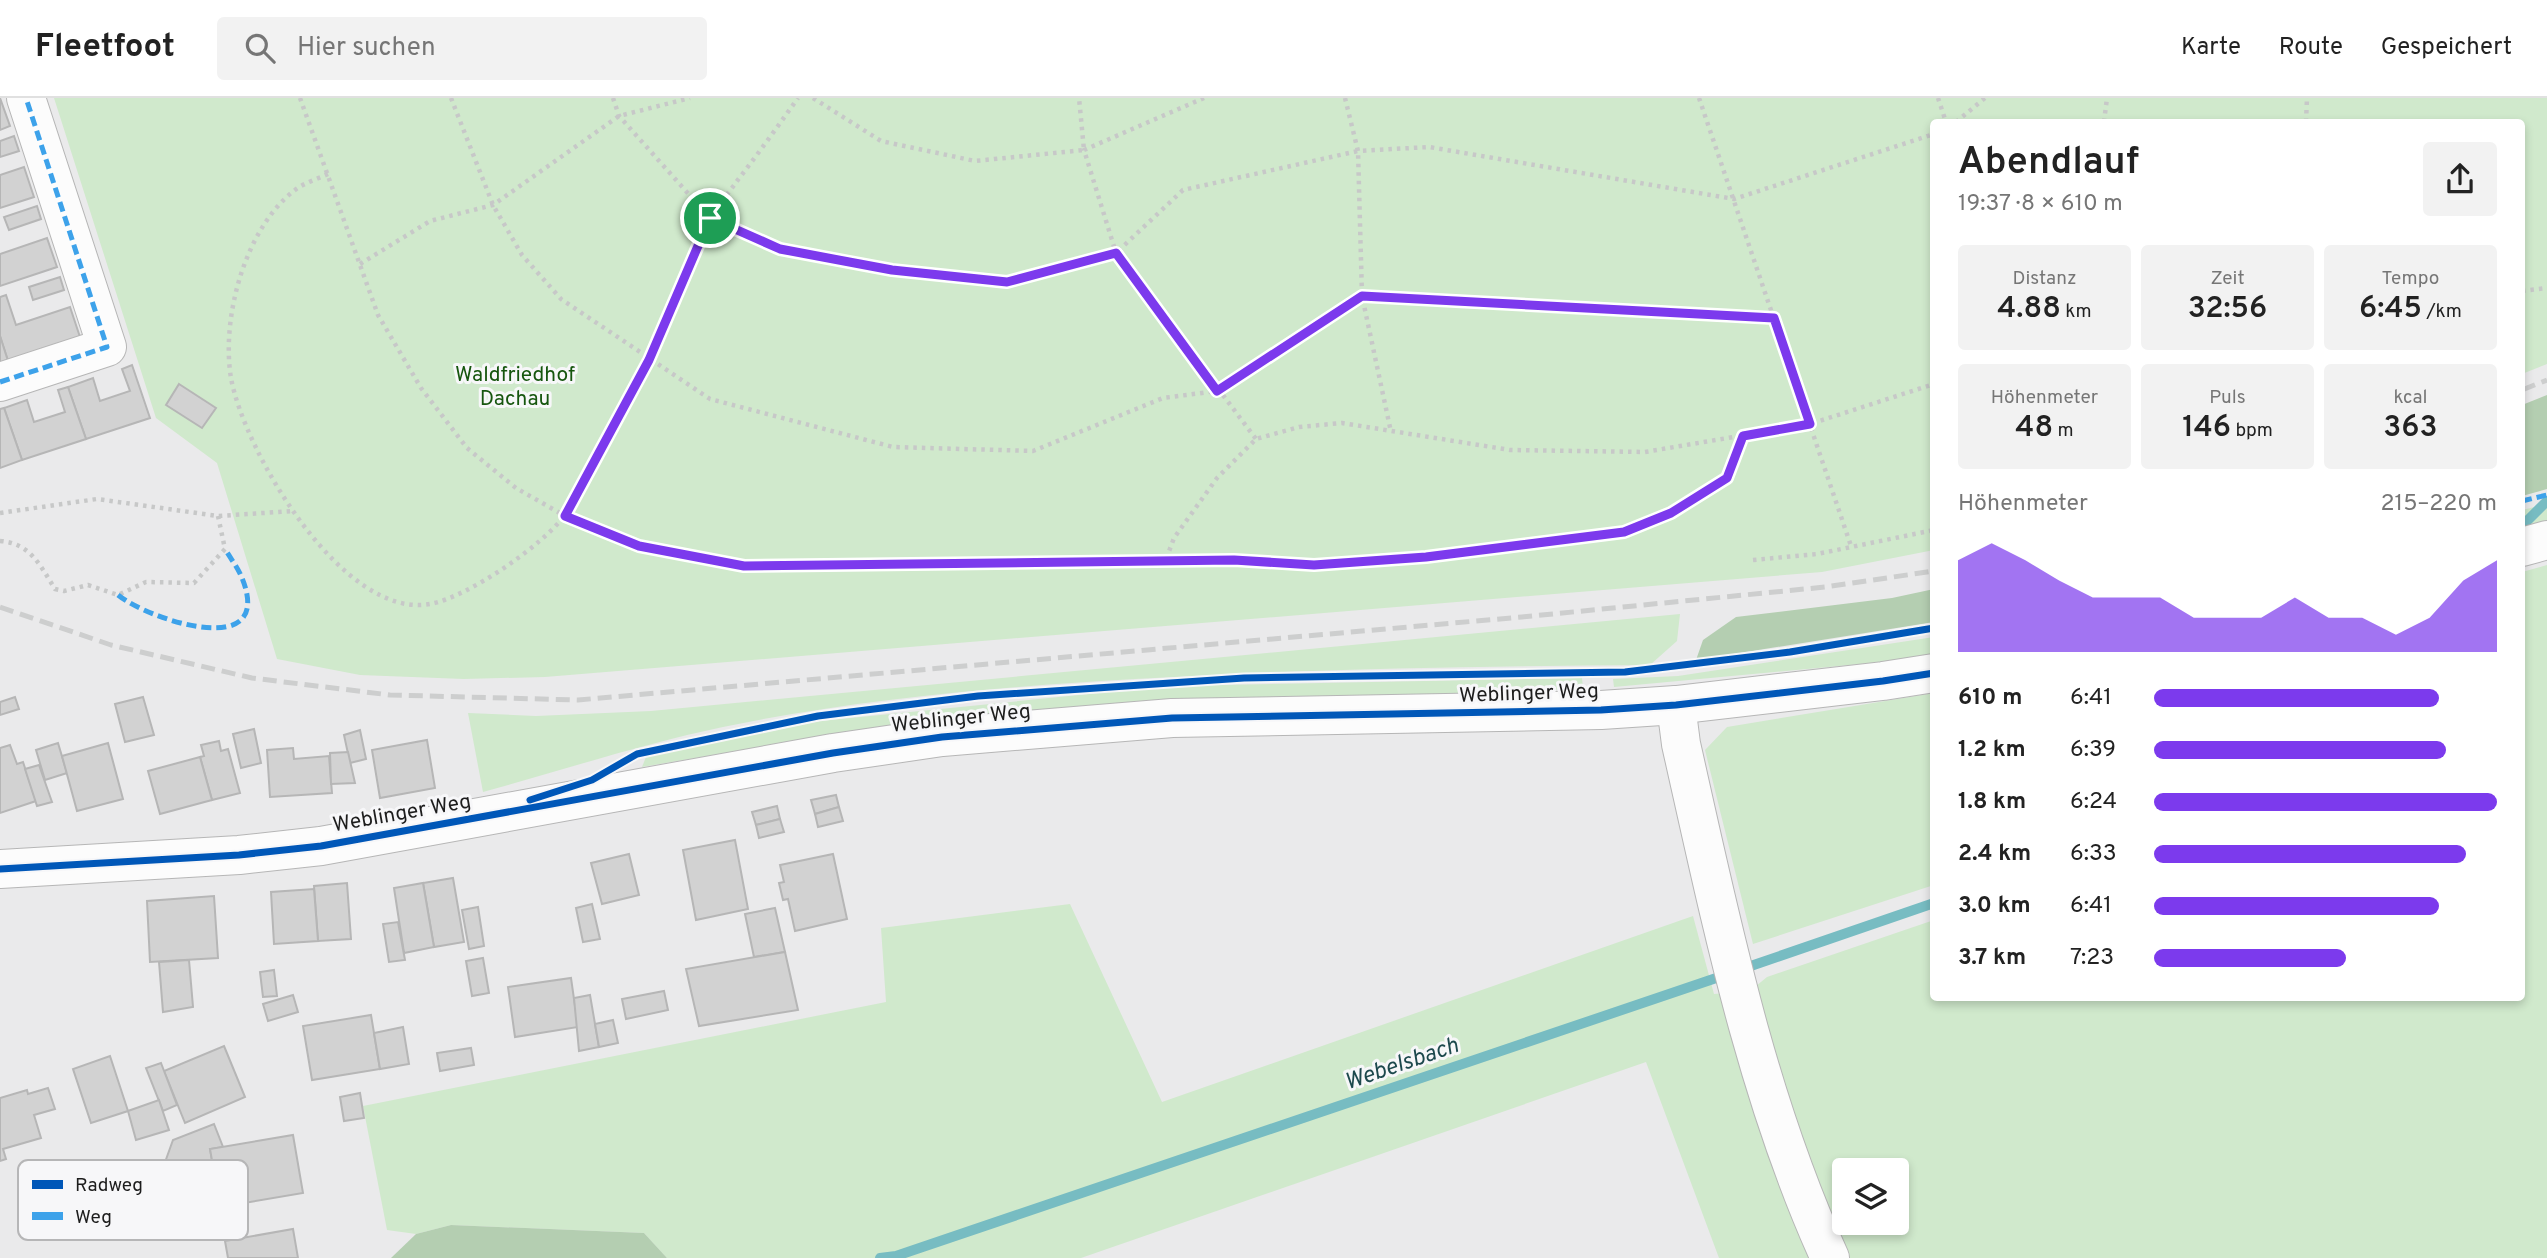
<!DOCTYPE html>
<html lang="de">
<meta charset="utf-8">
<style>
body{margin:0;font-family:Overpass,sans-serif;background:#f2f2f2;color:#222;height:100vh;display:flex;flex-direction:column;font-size:26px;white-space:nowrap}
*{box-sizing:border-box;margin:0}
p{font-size:23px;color:#767676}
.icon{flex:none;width:38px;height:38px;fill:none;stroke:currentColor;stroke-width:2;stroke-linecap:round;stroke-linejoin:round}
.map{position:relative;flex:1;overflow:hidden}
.side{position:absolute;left:1930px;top:21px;width:595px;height:882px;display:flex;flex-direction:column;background:#fff;border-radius:7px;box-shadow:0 4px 10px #0003}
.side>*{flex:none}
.fabs{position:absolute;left:1832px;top:1060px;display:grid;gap:14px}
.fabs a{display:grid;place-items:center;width:77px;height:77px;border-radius:7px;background:#fff;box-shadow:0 4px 10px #0003;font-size:35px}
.pin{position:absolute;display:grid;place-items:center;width:60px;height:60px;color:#fff;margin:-30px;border:4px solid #fff;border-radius:50%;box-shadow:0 2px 7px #0007}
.round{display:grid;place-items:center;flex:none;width:74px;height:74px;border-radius:7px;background:#f2f2f2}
.head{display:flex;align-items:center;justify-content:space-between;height:119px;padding:0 28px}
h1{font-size:38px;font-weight:600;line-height:52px}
.stats{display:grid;grid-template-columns:repeat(3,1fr);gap:10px;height:119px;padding:7px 28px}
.stats div{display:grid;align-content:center;border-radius:7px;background:#f2f2f2;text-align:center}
.stats b{font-size:30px;font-weight:600}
.stats small{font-size:19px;font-weight:400}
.stats p{font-size:19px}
.chart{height:196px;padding:14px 28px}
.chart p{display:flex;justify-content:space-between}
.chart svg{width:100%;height:126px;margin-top:7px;fill:#7c3aed;opacity:.7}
ul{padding:0 28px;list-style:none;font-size:23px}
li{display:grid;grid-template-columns:112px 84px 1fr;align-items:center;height:52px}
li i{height:18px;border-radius:9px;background:#7c3aed}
header{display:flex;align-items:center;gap:42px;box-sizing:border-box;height:98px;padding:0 35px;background:#fff;border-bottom:2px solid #e0e0e0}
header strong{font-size:33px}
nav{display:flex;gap:38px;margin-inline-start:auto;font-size:24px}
.search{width:490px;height:63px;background:#f2f2f2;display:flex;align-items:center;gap:18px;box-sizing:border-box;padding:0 24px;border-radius:7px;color:#767676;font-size:26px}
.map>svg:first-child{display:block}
</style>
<header>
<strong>Fleetfoot</strong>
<div class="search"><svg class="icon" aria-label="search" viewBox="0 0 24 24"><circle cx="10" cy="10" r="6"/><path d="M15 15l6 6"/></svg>Hier suchen</div>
<nav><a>Karte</a><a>Route</a><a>Gespeichert</a></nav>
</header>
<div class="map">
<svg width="2547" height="1160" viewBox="0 0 2547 1160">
<rect width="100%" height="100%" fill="#eaeaeb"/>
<!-- green -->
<g fill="#d0e9cc" fill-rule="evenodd">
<polygon points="54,0 2547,0 2547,266 2522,276 2522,24 1934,24 1934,452 1822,474 545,579 464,581 360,577 277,561 217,365 156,320"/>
<polygon points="2547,406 2547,426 2522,433 2522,412"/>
<path d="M 2547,467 L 2547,1160 L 1719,1160 L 1646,964 L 1081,1160 L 667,1160 L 644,1135 L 451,1127 L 416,1136 L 387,1132 L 363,1008 L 886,904 L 881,830 L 1070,806 L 1162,1004 L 1693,818 L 1714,896 L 1750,893 L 1767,879 L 1934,822 L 1934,900 L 2522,900 L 2522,474 ZM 1844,1073 L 1897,1073 L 1897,1125 L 1844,1125 Z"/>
<path d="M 1680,516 L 1677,543 L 1650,567 C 1478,568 1306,571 1135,581 C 997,589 858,601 723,629 C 642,646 563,672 483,694 L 468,615 L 536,618 L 651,613 Z"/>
<polygon points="1934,539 1934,559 1614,589 1613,581 1678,578"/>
<polygon points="1582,580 1583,590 877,629 642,669 646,659 820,623 1169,588"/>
<polygon points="1934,595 1934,787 1753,846 1705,652 1727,629"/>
</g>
<!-- forest -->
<g fill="#b4ceb1">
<polygon points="2547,297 2547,391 2522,398 2522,307"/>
<polygon points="1934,491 1934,524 1696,562 1703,542 1736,519 1892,500"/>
<polygon points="451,1127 644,1135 667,1160 391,1160 416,1136"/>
</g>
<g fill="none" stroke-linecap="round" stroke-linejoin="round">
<!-- stream -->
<g stroke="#77bcc2" stroke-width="10">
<polyline points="2522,428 2547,403"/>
<polyline points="1742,871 1934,805"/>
<polyline points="880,1160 896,1158 1728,876"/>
</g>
</g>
<!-- building -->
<g fill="#d2d2d2" stroke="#b6b6b6" stroke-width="2">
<polygon points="0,0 10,28 0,32"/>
<polygon points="14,38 19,53 0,59 0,43"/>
<polygon points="24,69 34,99 0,110 0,77"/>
<polygon points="37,108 41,121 9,132 4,119"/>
<polygon points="47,140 57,169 0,188 0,156"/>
<polygon points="60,179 64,192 33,202 29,189"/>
<polygon points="6,197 16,227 70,209 80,239 8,263 0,238 0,199"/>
<polygon points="0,238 8,263 0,266"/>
<polygon points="132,267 150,320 86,341 68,289 93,280 100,303 130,293 122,271"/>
<polygon points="179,286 216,310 202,330 166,307"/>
<polygon points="68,289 86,341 22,362 4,310 27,302 34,324 65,314 58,292"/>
<polygon points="4,310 22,362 0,370 0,311"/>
<polygon points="15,599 19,611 0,617 0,604"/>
<polygon points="143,599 154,637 125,644 115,606"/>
<polygon points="254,631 261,665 241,670 233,636"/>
<polygon points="360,632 366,661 350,665 344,637"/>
<polygon points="427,642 435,690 380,700 372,652"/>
<polygon points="219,643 221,653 228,651 240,695 212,702 200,659 204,658 201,647"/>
<polygon points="58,645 67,675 45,682 36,652"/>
<polygon points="108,645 123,701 77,713 62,658"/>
<polygon points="10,647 17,666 23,664 36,703 0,715 0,650"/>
<polygon points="293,650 294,661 329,658 332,695 270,699 267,652"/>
<polygon points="348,654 355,685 331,686 330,655"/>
<polygon points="200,659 212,702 160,716 148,673"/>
<polygon points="39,667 52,704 37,708 25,671"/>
<polygon points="836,697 839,709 815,716 811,702"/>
<polygon points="777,708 780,721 756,727 752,714"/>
<polygon points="839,709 843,723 818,729 815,716"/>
<polygon points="780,721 784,734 759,740 756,727"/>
<polygon points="735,742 748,811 696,822 683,752"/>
<polygon points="629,756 639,797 602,806 591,765"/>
<polygon points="833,756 847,821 795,833 788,801 783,802 779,785 784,784 780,767"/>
<polygon points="453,780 464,844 434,849 423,785"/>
<polygon points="347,785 351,841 318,843 314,788"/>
<polygon points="423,785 434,849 404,855 394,790"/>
<polygon points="314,791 318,843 274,846 271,794"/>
<polygon points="214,798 218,860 150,864 147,803"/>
<polygon points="592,806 600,841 583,844 576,810"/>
<polygon points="478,809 484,848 469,851 462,812"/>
<polygon points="775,810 785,854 754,859 745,816"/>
<polygon points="398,824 405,862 389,864 383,826"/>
<polygon points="785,854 798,912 699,928 686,871"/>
<polygon points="483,860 489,895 472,898 466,863"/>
<polygon points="189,862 193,909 163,914 159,864"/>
<polygon points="274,872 277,898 263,899 260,874"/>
<polygon points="571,880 578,929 515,939 508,889"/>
<polygon points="664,893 668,912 626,921 622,901"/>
<polygon points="293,897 298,914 268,923 263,906"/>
<polygon points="590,897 599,949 579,953 574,900"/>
<polygon points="371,917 380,971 312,982 303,928"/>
<polygon points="613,922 618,945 599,949 595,926"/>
<polygon points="403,929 409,966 380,971 374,935"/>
<polygon points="224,948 245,999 185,1025 164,973"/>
<polygon points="471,950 474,967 440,973 437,955"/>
<polygon points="110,958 128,1013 91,1025 73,971"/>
<polygon points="161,965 177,1007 163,1013 146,970"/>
<polygon points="48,990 55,1011 34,1017 41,1040 3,1051 6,1061 0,1063 0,1000 27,992 28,996"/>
<polygon points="360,995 364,1020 344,1023 340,999"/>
<polygon points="159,1002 169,1032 136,1042 128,1013"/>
<polygon points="214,1026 223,1049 210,1051 216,1084 164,1067 173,1042"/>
<polygon points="293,1037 303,1095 220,1109 210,1051"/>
<polygon points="293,1131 298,1160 228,1160 225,1143"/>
</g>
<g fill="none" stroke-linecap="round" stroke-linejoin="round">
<defs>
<g id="minor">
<polyline points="0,284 107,249 26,0"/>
<polyline points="2522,449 2547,442"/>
<path d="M 1676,607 L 1681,646 C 1720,819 1756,998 1830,1160"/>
<polyline points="0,771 239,757 321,748 833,655 942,639 1172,620 1601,612 1676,607 1883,583 1934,575"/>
</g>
</defs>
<!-- minor casing -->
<use href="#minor" stroke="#b6b6b6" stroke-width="40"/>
<!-- path -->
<g stroke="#c7c8c8" stroke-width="4.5" stroke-dasharray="3.5 5" stroke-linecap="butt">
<polyline points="300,0 378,217 421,290 467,350 516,390 565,418 639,448 744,468 1165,464 1174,440 1217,380 1256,341 1299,329 1342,325 1510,352 1645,354 1810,326 1934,286"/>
<polyline points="451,0 493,107 522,157 561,201 710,301 893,349 1033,353 1163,300 1217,293 1362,198 1774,220"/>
<polyline points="613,0 619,18 710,120 780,151 892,171 1007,184 1116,155 1183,92 1358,53 1362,198 1391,334"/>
<polyline points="813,0 881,43 975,63 1084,52 1079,0"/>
<polyline points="1204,0 1084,52 1116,155 1256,341"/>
<polyline points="1345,0 1358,53 1429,49 1734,101 1934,36"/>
<polyline points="1699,0 1851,448"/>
<polyline points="1938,0 1946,24"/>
<polyline points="1956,24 1985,0"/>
<polyline points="2104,24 2107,0"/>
<polyline points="2306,24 2307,0"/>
<path d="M 328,76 C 317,81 304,85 295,92 C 245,130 221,220 231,280 C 244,353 343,522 430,506 C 468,499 542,448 565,417 C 580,399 589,374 600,353 C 616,323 634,293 649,262 C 671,217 686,168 709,123 C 716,109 728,96 737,83 C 758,56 778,28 798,0"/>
<polyline points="360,166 430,123 493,107 619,18 690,0"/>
<polyline points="2522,193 2547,190"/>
<polyline points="0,415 97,401 218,418 293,413"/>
<path d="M 0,443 C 30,445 40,467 55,491 L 64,493 L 88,487 L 118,497 L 146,484 L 194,485 L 225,451 L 218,418"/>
<polyline points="1753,462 1817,456 1934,432"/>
<polyline points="1166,464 1234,462 1314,466 1426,459 1624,434 1671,415 1727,380 1743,339"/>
</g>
<!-- minor -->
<use href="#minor" stroke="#fcfcfc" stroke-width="38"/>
<!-- rail -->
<g stroke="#cdcece" stroke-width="5" stroke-dasharray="14 7" stroke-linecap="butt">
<polyline points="2522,292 2547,282"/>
<polyline points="0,509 111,547 252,580 390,597 578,602 1522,519 1825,489 1934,473"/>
</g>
<!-- quiet -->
<g stroke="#3da2ea" stroke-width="5" stroke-dasharray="10 5" stroke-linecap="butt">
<polyline points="0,284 107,249 26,0"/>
<polyline points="2522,403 2547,397"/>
<path d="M 118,497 C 149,522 276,564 242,480 C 238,470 231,461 225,451"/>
</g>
<defs>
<g id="cycleway">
<polyline points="530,702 592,682 637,656 818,618 978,598 1244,580 1625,574 1790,554 1934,530"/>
<polyline points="0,771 239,757 321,748 833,655 942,639 1172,620 1601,612 1676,607 1883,583 1934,575"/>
</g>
</defs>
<!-- cycleway casing -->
<use href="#cycleway" stroke="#f7f7f9" stroke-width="11"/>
<!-- cycleway -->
<use href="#cycleway" stroke="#0057b8" stroke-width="7"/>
</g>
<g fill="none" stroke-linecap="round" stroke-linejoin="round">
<defs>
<polygon id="route" points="710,120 780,151 892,172 1007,184 1116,155 1217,293 1362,198 1774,220 1810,326 1743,338 1727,380 1671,415 1624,434 1426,459 1314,467 1234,462 744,468 639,448 565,418 649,262"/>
</defs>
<!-- route casing -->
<use href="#route" stroke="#fff" stroke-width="14"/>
<!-- route -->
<use href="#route" stroke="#7c3aed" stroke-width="9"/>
</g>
<g text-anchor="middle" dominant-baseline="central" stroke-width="6" stroke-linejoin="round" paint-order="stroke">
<!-- park labels -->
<g font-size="21" fill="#16560e" stroke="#f7f7f9">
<text x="515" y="277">Waldfriedhof<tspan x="515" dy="24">Dachau</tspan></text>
</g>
<!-- street labels -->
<g font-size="21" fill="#1d1d1d" stroke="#f7f7f9">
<text transform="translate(1529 596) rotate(-2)">Weblinger Weg</text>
<text transform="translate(961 621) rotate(-6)">Weblinger Weg</text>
<text transform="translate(402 716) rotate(-10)">Weblinger Weg</text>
</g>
<!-- water labels -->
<g font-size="23" font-style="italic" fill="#1d494d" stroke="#f7f7f9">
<text transform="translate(1402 967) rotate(-19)">Webelsbach</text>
</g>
</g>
<!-- legend -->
<rect x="18" y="1062" width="230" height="80" rx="10" fill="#f7f7f9" stroke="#b6b6b7" stroke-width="2"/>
<rect x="32" y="1082" width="31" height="9" fill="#0057b8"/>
<rect x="32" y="1114" width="31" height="8" fill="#3da2ea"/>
<g font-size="19" fill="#1d1d1d">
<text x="75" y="1093">Radweg</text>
<text x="75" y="1125">Weg</text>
</g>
</svg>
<div class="fabs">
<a><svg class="icon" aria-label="layers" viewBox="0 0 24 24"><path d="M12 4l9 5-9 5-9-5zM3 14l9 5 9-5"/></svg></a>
</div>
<div class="pin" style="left:710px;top:120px;background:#1e9e55"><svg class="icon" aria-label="arrive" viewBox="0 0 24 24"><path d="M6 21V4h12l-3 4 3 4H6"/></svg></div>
<section class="side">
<div class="head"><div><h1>Abendlauf</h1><p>19:37 · 8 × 610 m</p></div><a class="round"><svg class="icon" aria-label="share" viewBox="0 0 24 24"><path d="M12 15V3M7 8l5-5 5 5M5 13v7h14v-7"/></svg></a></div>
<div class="stats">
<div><p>Distanz</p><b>4.88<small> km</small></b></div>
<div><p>Zeit</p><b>32:56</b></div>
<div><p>Tempo</p><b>6:45<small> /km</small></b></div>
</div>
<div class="stats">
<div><p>Höhenmeter</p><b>48<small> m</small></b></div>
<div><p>Puls</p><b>146<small> bpm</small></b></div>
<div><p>kcal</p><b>363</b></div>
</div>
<div class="chart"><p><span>Höhenmeter</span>215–220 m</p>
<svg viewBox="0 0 160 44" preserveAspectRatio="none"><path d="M0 44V12L10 6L20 12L30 19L40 25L50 25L60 25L70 32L80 32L90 32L100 25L110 32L120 32L130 38L140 32L150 19L160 12V44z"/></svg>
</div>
<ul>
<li><b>610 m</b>6:41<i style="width:83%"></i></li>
<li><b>1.2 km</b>6:39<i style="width:85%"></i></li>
<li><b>1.8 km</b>6:24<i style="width:100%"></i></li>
<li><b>2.4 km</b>6:33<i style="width:91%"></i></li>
<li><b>3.0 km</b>6:41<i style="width:83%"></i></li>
<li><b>3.7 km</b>7:23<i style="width:56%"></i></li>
</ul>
</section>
</div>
